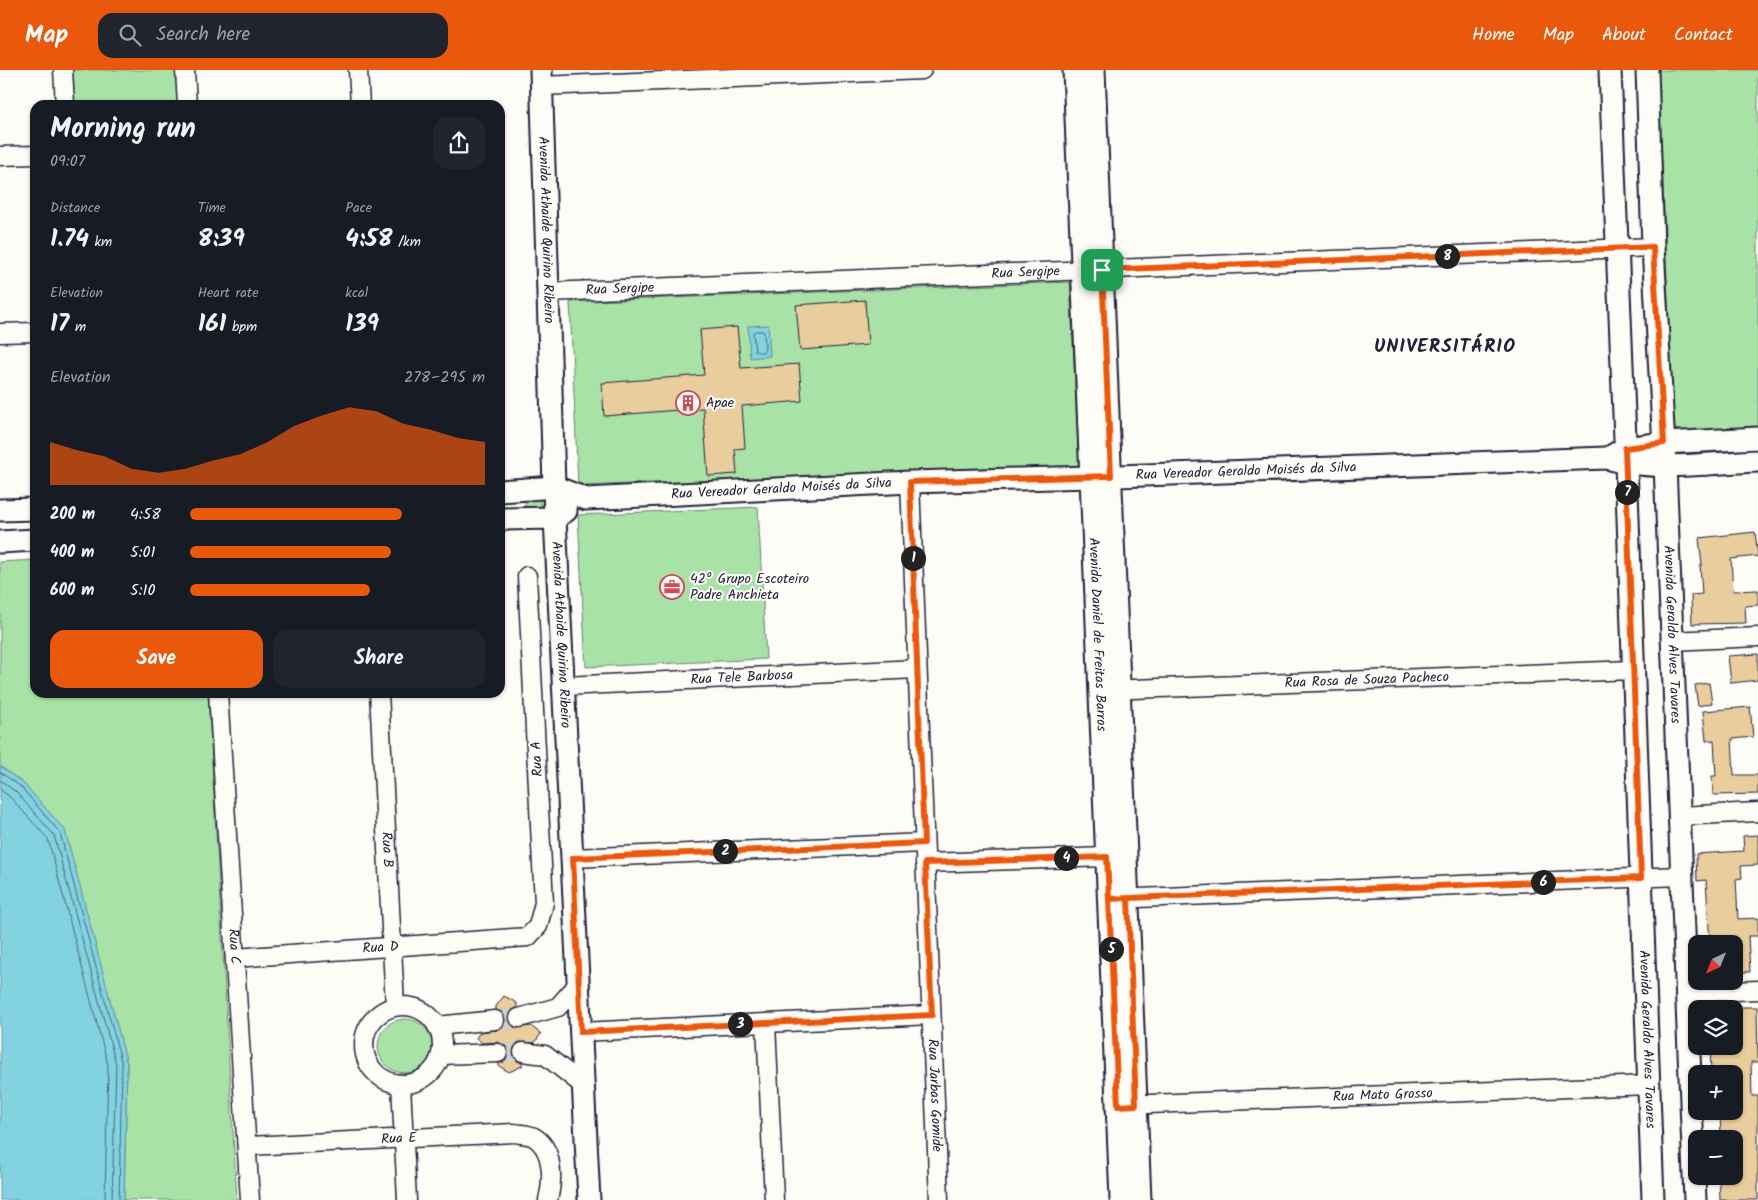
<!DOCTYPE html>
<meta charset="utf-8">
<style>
body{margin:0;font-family:Kalam,sans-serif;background:#20242c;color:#f1f3f6;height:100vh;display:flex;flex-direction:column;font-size:19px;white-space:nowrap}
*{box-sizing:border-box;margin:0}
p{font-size:16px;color:#9ea1a6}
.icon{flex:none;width:28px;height:28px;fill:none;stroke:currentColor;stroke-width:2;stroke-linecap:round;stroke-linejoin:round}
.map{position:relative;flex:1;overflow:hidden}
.panel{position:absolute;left:30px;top:30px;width:475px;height:598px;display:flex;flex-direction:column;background:#171b24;border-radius:15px;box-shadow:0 1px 4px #0004}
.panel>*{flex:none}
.needle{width:32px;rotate:223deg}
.buttons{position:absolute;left:1688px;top:865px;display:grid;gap:10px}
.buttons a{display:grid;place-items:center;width:55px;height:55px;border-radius:10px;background:#171b24;box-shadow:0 1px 4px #0004;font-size:25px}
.pin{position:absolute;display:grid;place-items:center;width:42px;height:42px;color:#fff;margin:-21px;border-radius:10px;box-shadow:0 2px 8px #0006}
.km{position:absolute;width:25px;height:25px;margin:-12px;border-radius:50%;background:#222;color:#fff;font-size:14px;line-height:25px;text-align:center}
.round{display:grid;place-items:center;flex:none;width:52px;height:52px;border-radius:15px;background:#20242c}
.head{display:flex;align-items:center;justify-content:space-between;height:85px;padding:0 20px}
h1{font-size:28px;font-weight:700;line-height:38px}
.metrics{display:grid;grid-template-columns:repeat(3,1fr);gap:8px;height:85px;padding:5px 20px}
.metrics div{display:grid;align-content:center}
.metrics b{font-size:25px;font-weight:700}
.metrics small{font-size:14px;font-weight:400}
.metrics p{font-size:14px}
.chart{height:140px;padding:10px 20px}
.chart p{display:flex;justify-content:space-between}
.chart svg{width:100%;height:90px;margin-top:5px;fill:#ea580c;opacity:.7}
.primary-button{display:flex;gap:10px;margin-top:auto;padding:10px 20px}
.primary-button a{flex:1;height:58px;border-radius:15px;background:#ea580c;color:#fff;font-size:20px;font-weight:700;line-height:58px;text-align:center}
.primary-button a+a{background:#20242c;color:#f1f3f6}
ul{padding:0 20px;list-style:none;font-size:16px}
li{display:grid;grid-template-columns:80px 60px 1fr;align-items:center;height:38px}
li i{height:12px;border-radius:6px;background:#ea580c}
header{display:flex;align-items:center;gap:30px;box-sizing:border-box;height:70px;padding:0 25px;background:#ea580c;color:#fff}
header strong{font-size:24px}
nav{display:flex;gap:28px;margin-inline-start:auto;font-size:18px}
.search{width:350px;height:45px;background:#20242c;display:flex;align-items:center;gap:12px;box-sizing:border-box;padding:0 18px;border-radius:15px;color:#9ea1a6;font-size:19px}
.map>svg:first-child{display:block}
</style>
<header>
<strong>Map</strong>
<div class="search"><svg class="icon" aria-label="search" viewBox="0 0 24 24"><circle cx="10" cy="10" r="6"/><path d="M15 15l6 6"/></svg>Search here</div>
<nav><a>Home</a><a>Map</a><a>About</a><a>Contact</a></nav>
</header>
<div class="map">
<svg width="1758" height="1130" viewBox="0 0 1758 1130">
<rect width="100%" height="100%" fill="#fdfcf7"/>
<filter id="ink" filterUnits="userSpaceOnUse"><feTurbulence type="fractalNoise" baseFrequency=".02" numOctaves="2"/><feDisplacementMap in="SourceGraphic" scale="10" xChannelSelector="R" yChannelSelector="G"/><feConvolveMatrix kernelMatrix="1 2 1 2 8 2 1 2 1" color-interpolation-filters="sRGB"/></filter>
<g filter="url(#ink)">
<!-- green -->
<g fill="#a9e2a6" stroke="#668270">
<polygon points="72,0 177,0 180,35 74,35"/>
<polygon points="1658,0 1758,0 1758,358 1683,361 1675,359 1673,350"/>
<polygon points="1070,212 1079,396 578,416 570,232"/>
<polygon points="540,422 541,445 525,439 525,430 527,426"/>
<polygon points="758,437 766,589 586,597 578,445"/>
<polygon points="35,490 35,622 208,623 237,1130 124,1130 127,993 24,714 0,696 0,492"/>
<circle cx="405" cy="976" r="27"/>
</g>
<!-- water -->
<g fill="#83d2e0" stroke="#5c8c9e">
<polygon points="768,255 770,286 750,288 748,256"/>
<polygon points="0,696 24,714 65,760 127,993 124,1130 0,1130"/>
</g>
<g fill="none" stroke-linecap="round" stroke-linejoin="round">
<!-- shore -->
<g stroke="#49687d" stroke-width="1">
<polygon points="756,261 762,261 764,262 765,279 763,282 757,282 755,281 753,263"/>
<polyline points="0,702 21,717 60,763 122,994 119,1130"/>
<polyline points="0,710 16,722 54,765 116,994 112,1130"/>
<polyline points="0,719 11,728 48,769 108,995 105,1130"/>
</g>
</g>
<!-- building -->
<g fill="#e9cd9d" stroke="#22223b">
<polygon points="865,230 868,275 800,280 796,235"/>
<polygon points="737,257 741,298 799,294 802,331 742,336 745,378 735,379 737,404 708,406 703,338 604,346 602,313 704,305 700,260"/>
<polygon points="1755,462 1758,486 1731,489 1733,521 1758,520 1758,535 1745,536 1746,553 1692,554 1691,525 1702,524 1700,495 1702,495 1699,468"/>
<polygon points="1758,584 1758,610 1731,613 1728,586"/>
<polygon points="1709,613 1712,633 1698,636 1695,615"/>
<polygon points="1750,637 1753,667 1732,669 1734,705 1758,705 1758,724 1713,725 1712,706 1716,706 1714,670 1706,671 1703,641"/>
<polygon points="1758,765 1758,795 1741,796 1742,808 1736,809 1738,849 1758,848 1758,866 1748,866 1750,902 1734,902 1734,874 1710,874 1706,810 1697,811 1696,784 1744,781 1743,766"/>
<polygon points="504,926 517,933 517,938 512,940 509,946 511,955 517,958 531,956 541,964 534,973 519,972 515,975 513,980 513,986 517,991 522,993 522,996 509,1002 499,996 499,993 504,992 508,988 509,982 507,977 498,972 482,973 476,968 480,962 497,960 504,955 506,949 504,944 496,940 496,936"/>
<polygon points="1734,937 1757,937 1758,992 1751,992 1752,1026 1758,1026 1758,1130 1720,1130 1719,1106 1734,1106 1734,1069 1721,1069 1720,1041 1734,1041 1734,1004 1711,1004 1710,976 1734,976"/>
</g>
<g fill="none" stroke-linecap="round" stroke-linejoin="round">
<!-- minor-tunnel -->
<g stroke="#d1d0d1" stroke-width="18" stroke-dasharray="18 9" stroke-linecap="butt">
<polyline points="495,950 519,948"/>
<polyline points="498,983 523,982"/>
</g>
<defs>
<g id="minor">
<polyline points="63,0 65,35"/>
<polyline points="185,0 187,35"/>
<polyline points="358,0 360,35"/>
<polyline points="541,16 922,0"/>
<polyline points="0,86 35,85"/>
<path id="s1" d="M 548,222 L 1653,177"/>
<polyline points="0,263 35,262"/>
<path id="s2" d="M 910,412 L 939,1130"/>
<polyline points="1671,571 1758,567"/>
<path id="s3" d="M 564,616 L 917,599"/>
<path id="s4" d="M 1107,620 L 1633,600"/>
<path id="s5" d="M 218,622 L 250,1130"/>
<path id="s6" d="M 379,622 L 395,936"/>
<polyline points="1678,746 1758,742"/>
<polyline points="573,788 924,773"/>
<polyline points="925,793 1107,787"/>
<polyline points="1114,829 1681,806"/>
<path id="s7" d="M 235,888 L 528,867 L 538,856 L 544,833 L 527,506"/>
<polyline points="1685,923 1758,920"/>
<circle cx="403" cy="975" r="39"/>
<polyline points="519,948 558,937 579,913"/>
<polyline points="766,953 774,1130"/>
<polyline points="437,956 495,950"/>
<polyline points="581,962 931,945"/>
<polyline points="523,982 545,985 584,1016"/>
<polyline points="441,985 498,983"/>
<polyline points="401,1015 407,1130"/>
<path id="s8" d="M 1123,1035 L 1649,1015"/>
<path id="s9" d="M 247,1076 L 514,1063 C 520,1064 529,1064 534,1067 C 554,1079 553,1110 548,1130"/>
</g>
<g id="tertiary">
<path id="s10" d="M 541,0 L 555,448 L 589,1130"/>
<path id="s11" d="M 1074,0 L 1121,1130"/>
<polyline points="1094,0 1140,1130"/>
<path id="s12" d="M 1610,0 L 1626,394 L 1653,1130"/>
<path id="s13" d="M 1647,0 L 1653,177 L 1665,395 L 1695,1130"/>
<polyline points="1613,385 1625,378 1664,373 1758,368"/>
<path id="s14" d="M 500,421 L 555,417 L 586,429 L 910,412 L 1091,407 L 1606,388 C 1655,402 1708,393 1758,391"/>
<polyline points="0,440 35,439"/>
<polyline points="500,449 555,448 566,441"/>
<polyline points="0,472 35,470"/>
</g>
</defs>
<!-- minor casing -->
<use href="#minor" stroke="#22223b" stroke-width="21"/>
<!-- tertiary casing -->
<use href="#tertiary" stroke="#22223b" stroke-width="25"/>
<!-- minor -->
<use href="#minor" stroke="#fdfcf7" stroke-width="18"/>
<!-- tertiary -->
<use href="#tertiary" stroke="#fdfcf7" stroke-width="21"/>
</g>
</g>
<g fill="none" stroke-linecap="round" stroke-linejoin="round" filter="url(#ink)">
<defs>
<polyline id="route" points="1102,200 1111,406 910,412 924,773 573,788 581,962 932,945 925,793 1107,787 1109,829 1128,828 1136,1035 1118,1036 1109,829 1128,828 1641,808 1625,378 1664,373 1653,177 1102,200"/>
</defs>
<!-- route casing -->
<use href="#route" stroke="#fff" stroke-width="10"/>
<!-- route -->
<use href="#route" stroke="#ea580c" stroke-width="6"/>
</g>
<!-- icons -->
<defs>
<symbol id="building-ring" viewBox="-11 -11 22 22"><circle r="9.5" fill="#fdfcf7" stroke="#d1495b" stroke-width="1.5"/><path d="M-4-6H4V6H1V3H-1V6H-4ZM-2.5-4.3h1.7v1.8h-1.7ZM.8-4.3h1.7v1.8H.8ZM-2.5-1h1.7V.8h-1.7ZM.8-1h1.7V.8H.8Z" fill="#d1495b"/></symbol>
<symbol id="office-ring" viewBox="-11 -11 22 22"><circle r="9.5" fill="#fdfcf7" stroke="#d1495b" stroke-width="1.5"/><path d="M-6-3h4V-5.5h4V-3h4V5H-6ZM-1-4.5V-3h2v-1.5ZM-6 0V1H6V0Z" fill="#d1495b"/></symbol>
</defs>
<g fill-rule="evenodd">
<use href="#building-ring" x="674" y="319" width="28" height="28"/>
<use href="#office-ring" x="658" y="503" width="28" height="28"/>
</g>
<g text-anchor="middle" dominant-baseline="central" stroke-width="4" stroke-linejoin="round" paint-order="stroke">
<!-- street labels -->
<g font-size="14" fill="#22223b" stroke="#fdfcf7">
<text stroke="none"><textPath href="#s10" startOffset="160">Avenida Athaide Quirino Ribeiro</textPath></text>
<text stroke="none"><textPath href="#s1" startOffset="478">Rua Sergipe</textPath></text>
<text stroke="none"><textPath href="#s1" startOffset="72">Rua Sergipe</textPath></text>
<text stroke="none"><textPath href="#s14" startOffset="749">Rua Vereador Geraldo Moisés da Silva</textPath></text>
<text stroke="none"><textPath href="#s14" startOffset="284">Rua Vereador Geraldo Moisés da Silva</textPath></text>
<text stroke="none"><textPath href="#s10" startOffset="565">Avenida Athaide Quirino Ribeiro</textPath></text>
<text stroke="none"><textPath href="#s11" startOffset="565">Avenida Daniel de Freitas Barros</textPath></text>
<text stroke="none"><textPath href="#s13" startOffset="565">Avenida Geraldo Alves Tavares</textPath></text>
<text stroke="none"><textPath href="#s3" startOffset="178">Rua Tele Barbosa</textPath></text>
<text stroke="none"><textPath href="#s4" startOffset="260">Rua Rosa de Souza Pacheco</textPath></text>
<text transform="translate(537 689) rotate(-93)">Rua A</text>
<text stroke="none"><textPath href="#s6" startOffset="158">Rua B</textPath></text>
<text stroke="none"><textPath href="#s5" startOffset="255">Rua C</textPath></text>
<text stroke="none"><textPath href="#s7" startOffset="146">Rua D</textPath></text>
<text stroke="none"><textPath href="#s12" startOffset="970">Avenida Geraldo Alves Tavares</textPath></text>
<text stroke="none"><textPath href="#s8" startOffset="260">Rua Mato Grosso</textPath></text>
<text stroke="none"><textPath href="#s2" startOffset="614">Rua Jarbas Gomide</textPath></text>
<text stroke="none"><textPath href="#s9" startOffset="152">Rua E</textPath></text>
</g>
<!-- poi labels -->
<g font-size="14" fill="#22223b" stroke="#fdfcf7" text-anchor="start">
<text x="706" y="333">Apae</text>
<text x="690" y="509">42º Grupo Escoteiro<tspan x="690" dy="16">Padre Anchieta</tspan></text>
</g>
<!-- district labels -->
<g font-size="19" font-weight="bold" letter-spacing="1" fill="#22223b" stroke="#fdfcf7">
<text x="1445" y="277">UNIVERSITÁRIO</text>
</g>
</g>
</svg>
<div class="buttons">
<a><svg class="needle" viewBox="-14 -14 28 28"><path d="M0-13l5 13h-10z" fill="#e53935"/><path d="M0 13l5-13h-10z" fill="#9ea1a6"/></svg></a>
<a><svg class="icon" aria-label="layers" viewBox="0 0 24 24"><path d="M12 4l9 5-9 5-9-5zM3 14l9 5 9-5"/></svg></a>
<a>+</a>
<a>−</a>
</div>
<div class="pin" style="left:1102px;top:200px;background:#1e9e55"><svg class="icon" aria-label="arrive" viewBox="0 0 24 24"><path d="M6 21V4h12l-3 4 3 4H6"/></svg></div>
<b class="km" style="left:913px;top:488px">1</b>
<b class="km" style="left:725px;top:781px">2</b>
<b class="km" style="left:740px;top:954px">3</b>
<b class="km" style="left:1066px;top:788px">4</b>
<b class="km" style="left:1111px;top:879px">5</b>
<b class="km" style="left:1543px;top:812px">6</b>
<b class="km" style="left:1627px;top:422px">7</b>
<b class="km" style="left:1447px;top:186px">8</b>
<section class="panel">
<div class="head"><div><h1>Morning run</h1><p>09:07</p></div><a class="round"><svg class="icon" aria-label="share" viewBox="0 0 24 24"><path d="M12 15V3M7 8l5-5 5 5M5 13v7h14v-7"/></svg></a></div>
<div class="metrics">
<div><p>Distance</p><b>1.74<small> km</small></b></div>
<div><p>Time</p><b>8:39</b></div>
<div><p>Pace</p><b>4:58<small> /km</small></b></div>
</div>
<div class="metrics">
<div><p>Elevation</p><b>17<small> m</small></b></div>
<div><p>Heart rate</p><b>161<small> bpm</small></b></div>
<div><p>kcal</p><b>139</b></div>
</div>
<div class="chart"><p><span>Elevation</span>278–295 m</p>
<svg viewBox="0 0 160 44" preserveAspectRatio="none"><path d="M0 44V23L10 27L20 30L30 36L40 38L50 36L60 32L70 29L80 23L90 15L100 10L110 6L120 8L130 14L140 17L150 21L160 23V44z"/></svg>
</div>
<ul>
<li><b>200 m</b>4:58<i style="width:72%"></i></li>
<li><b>400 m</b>5:01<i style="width:68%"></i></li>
<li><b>600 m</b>5:10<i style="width:61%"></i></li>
</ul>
<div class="primary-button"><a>Save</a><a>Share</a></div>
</section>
</div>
